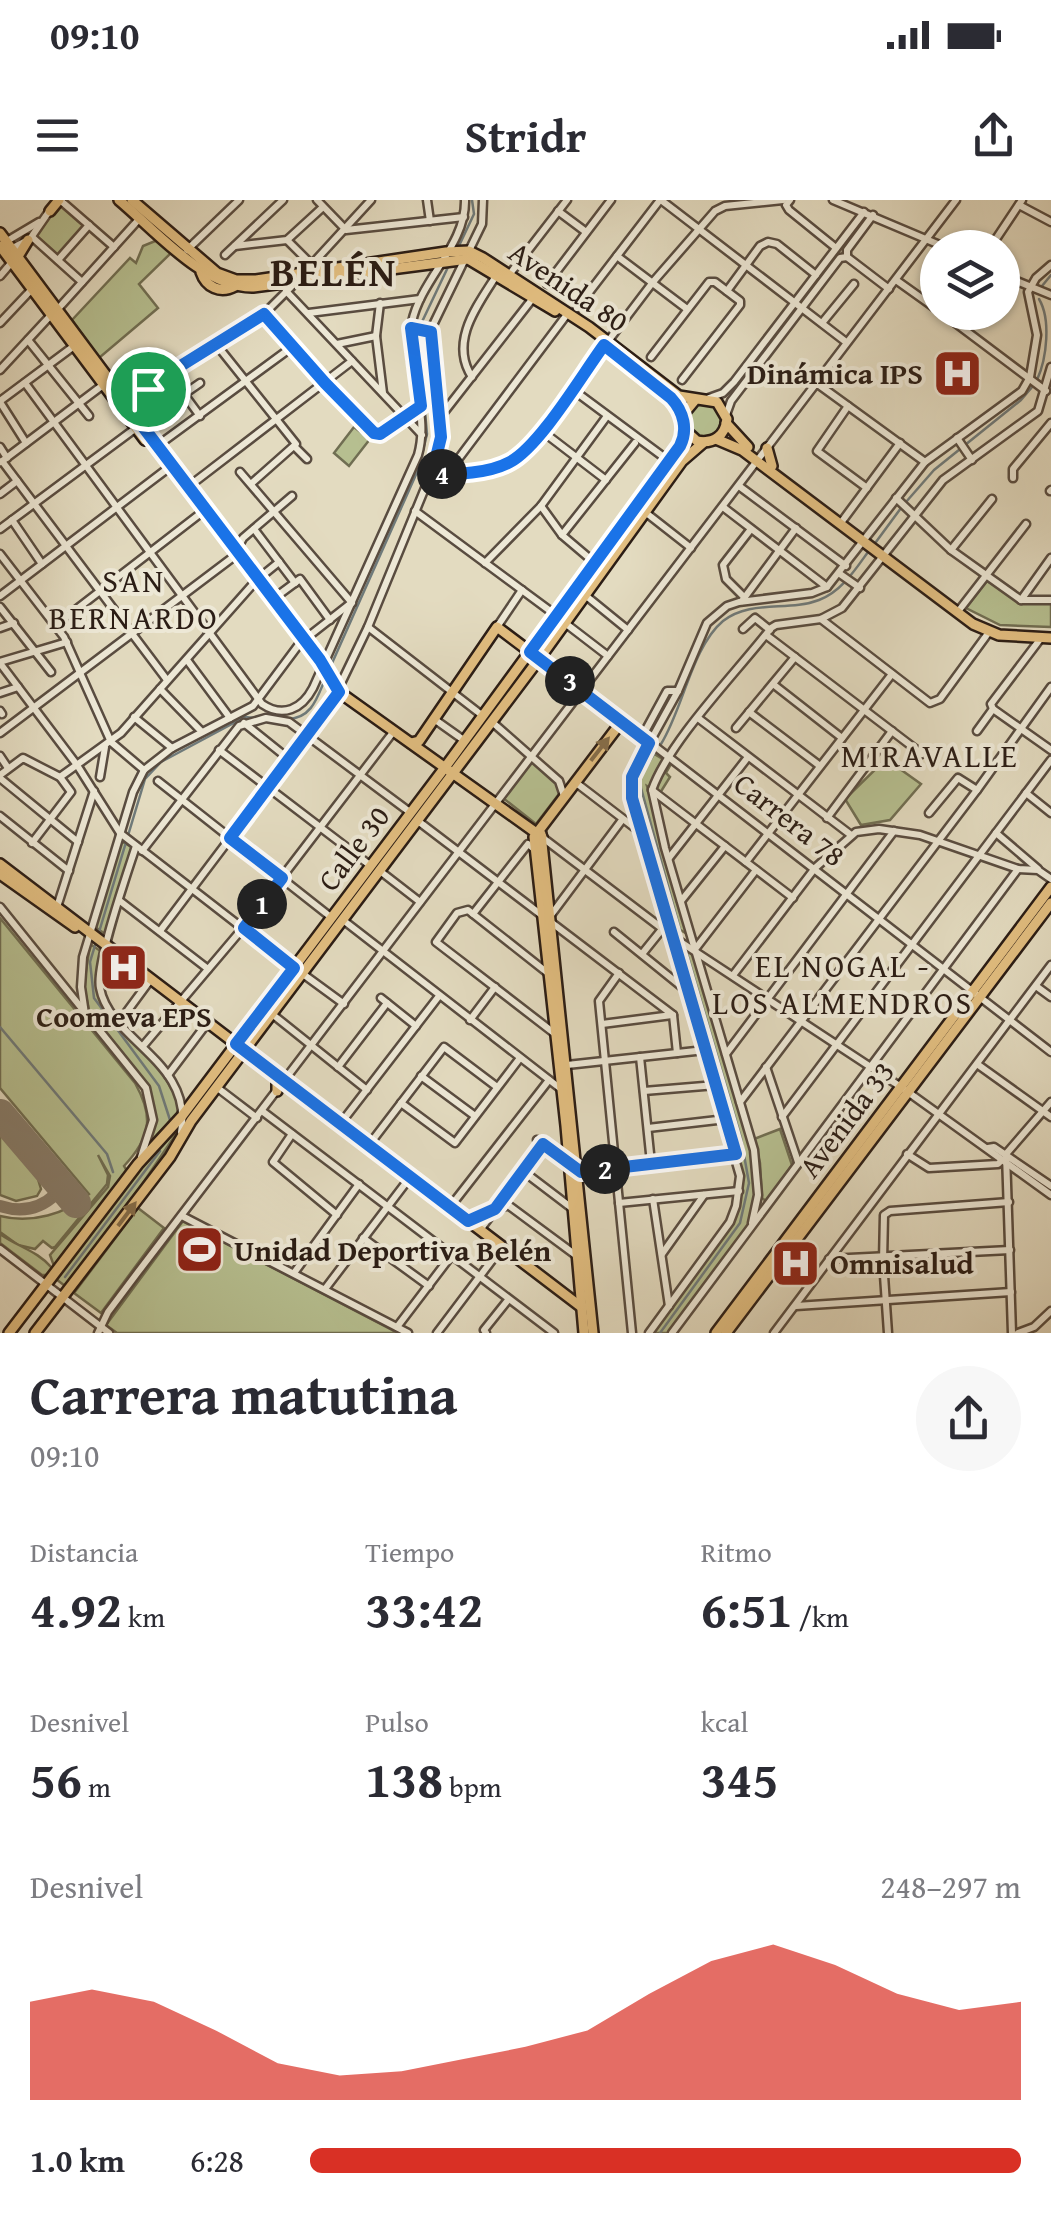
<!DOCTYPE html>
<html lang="es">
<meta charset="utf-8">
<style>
body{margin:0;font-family:"Gentium Book Plus",serif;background:#f7f7f7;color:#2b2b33;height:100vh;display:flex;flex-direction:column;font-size:38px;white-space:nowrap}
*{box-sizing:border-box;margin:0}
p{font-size:32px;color:#7c7c81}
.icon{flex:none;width:55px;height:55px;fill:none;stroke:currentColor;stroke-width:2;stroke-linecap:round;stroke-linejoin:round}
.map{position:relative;height:1133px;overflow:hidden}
.panel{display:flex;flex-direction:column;background:#fff;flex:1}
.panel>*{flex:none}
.buttons{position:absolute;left:920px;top:30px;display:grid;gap:20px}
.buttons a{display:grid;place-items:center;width:100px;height:100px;border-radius:50%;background:#fff;box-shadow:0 2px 8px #0004;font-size:50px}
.pin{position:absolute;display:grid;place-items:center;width:85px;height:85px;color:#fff;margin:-42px;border:5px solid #fff;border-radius:50%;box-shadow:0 2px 10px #0007}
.km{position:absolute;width:50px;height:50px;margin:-25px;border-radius:50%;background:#222;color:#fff;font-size:28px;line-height:50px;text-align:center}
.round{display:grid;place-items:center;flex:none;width:105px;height:105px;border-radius:52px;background:#f7f7f7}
.overview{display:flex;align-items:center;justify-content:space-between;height:170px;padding:0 30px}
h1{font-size:55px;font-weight:700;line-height:75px}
.figures{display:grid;grid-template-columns:repeat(3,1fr);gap:15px;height:170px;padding:10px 30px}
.figures div{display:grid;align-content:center}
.figures b{font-size:50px;font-weight:700}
.figures small{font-size:28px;font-weight:400}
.figures p{font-size:28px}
.chart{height:280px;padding:20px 30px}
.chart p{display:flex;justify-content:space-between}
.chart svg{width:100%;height:180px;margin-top:10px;fill:#d93025;opacity:.7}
ul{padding:0 30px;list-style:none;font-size:32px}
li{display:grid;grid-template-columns:160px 120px 1fr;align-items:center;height:75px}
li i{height:25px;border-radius:12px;background:#d93025}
.status{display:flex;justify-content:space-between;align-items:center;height:70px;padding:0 50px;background:#fff;direction:ltr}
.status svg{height:28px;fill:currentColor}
header{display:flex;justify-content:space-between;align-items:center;height:130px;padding:0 30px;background:#fff;font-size:45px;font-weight:700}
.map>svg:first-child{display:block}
</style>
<div class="status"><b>09:10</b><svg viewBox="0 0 49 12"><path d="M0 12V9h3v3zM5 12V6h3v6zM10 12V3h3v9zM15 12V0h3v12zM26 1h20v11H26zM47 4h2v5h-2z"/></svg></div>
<header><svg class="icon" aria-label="menu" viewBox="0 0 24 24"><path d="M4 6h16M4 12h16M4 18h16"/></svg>Stridr<svg class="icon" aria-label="share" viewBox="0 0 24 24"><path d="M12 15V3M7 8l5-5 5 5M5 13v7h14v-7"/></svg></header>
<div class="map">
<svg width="1051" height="1133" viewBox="0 0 1051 1133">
<rect width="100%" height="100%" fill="#e3dbc0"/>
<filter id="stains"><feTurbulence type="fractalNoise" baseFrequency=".002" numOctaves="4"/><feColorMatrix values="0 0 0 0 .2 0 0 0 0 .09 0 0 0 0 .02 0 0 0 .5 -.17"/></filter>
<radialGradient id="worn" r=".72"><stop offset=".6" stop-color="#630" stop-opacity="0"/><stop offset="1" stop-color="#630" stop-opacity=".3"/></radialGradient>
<!-- green -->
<g fill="#b6bf90" stroke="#706e52" stroke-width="2.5">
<polygon points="60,2 86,26 58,57 34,37 41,23"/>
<polygon points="160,39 172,52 139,84 158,108 99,158 72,120 130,58 136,63 143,46"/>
<circle cx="705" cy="220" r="17"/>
<polygon points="354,227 370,239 349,266 334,253"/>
<polygon points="987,381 1022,402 1051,403 1051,427 1000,425 966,408"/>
<polygon points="646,549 671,564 666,573 670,577 660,593 647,586 692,737 669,723 632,598 633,577"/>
<polygon points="886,559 921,584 890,620 861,625 845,599"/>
<polygon points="532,562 561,585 562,590 536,624 503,598"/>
<polygon points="121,641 133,648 108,736 95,727"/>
<path d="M 0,718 L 135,883 C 154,917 151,937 124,966 L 127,971 L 54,1066 L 50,1055 L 108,987 L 110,976 L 98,955 L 108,975 L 107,984 L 55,1047 L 52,1048 L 43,1041 L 35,1049 L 18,1045 L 0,1032 L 0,1016 C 31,1024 66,1014 89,994 L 0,888 Z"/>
<polygon points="674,743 698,758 754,950 758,984 750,1029 672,1133 649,1133 730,1022 740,977"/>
<polygon points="90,744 102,752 96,775 99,799 160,869 175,895 179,912 151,941 155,916 150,891 90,816 84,785"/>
<polygon points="178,926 180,928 141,986 65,1086 56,1079 147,960"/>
<polygon points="780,929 792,965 767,1002 762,998 760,963 754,939"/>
<polygon points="0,933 37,976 41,989 37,996 16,1001 0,995"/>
<polygon points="138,1008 164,1028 101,1113 74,1093"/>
<polygon points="183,1021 398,1133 117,1133 106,1125"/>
<path d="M 0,1034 C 18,1047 38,1051 52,1068 L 47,1075 L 42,1075 L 0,1043 Z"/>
</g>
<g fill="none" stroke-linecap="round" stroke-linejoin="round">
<!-- stream -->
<g stroke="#6f7a7a" stroke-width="2.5">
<polyline points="457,50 474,14 472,0"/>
<polyline points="1042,86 1051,75"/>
<polyline points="420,126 449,65"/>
<path d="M 1037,180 C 1047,158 1051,119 1039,99"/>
<polyline points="906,302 934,270 1021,200 1033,186"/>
<polyline points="873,346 901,308"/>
<polyline points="329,470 418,270 427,234 418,133"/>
<path d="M 288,519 C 312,518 317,498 326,477"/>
<path d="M 661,544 C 683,509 692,447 723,421 C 751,399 788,412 819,400 C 841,392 855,370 868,352"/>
<polyline points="654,554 640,577 641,588 680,730"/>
<polyline points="0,827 107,954 113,972"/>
<polyline points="170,920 159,886 94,798 90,762 145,579 161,562 245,517 255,518"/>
<polyline points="65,1077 160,951"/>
<polyline points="660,1133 740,1023 749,983 741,938 686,750"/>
</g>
<!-- taxiway -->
<path stroke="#877c6a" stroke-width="12" d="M 0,1006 C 21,1013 40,1009 56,994 L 55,978"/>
<!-- runway -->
<polyline stroke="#877c6a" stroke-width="30" points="0,914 76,1003"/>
<defs>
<g id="minor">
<polyline points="60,0 114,47"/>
<polyline points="317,0 346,30 464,17"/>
<polyline points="427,0 430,21"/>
<polyline points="661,0 846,142"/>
<polyline points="790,0 786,5 789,10 836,48"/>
<polyline points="833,0 947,48"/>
<polyline points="1019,5 1051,22"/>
<polyline points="558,11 586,32"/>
<polyline points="32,37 82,82"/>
<polyline points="287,40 311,64"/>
<polyline points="7,41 39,22"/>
<polyline points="235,46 287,40 323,7"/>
<polyline points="990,48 1022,0"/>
<polyline points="11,49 30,39 50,10"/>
<polyline points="187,50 239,0"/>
<polyline points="225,55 283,0"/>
<polyline points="617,56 687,109"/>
<polyline points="847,57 889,89"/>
<polyline points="847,57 847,50 873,15"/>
<polyline points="58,60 89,25"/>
<polyline points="304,73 371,0"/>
<polyline points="509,75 567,0"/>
<polyline points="1002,75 1051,95"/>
<polyline points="0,76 12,62"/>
<polyline points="896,80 938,110"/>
<polyline points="547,84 611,0"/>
<polyline points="286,91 422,235"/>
<polyline points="727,91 760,46 768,42 777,44 816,75"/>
<polyline points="380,103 376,136 383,193"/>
<polyline points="577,108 660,0"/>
<polyline points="57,110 140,18"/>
<polyline points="941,112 1046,191"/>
<polyline points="309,113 420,99"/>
<polyline points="264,114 325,183 374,233 385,232 421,206"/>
<polyline points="0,123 32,89"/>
<polyline points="822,123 854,84"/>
<polyline points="411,128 431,131"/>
<polyline points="28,140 89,216"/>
<polyline points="216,144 296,244 252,283"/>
<polyline points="337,144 376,136"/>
<polyline points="651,157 709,82 715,82 740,101 740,105 682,180"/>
<polyline points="0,170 51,115"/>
<polyline points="169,174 200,216"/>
<path d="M 472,177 C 449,142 477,106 496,76"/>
<polyline points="815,182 925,262"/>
<path d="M 25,183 L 262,504 C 283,518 302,509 313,488 L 418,255 C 431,210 402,166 412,122 C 421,79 466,45 465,0"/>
<polyline points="148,189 164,208 200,183"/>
<polyline points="572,189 669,261"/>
<polyline points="709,198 723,193 734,182 864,12"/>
<polyline points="0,201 74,146"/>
<polyline points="0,202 26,243"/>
<polyline points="848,206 817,251 867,288"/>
<polyline points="126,208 169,174 264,114 296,82"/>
<polyline points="726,215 731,201 840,58 847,57"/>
<polyline points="441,216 533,98"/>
<polyline points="542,231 606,280"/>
<polyline points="957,238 972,260"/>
<polyline points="157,246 292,147"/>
<polyline points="0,247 7,258"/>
<polyline points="295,247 307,259"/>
<polyline points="2,261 167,480"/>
<polyline points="1,262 103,185"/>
<polyline points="240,272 352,403"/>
<polyline points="447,274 565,117"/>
<polyline points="432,275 494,268 511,261 527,248 653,82 715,11 725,6 783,0"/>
<polyline points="1013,278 1013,269 1051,223"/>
<polyline points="739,286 846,366"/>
<polyline points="188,287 352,161"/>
<polyline points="1050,291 1051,290"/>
<polyline points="0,294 17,281"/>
<polyline points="896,298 951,350 1021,400 1051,400"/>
<polyline points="541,306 562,335 595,363"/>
<polyline points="723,307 827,387"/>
<polyline points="415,311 557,416"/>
<polyline points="645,312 691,348"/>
<polyline points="12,320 42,364"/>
<polyline points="843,320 900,243"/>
<polyline points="0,329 136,228"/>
<polyline points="254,329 295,383"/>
<polyline points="562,335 635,243"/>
<polyline points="951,350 992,299"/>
<polyline points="0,354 64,437 111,542 144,570"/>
<polyline points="485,363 541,306 607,216"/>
<polyline points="840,374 860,388"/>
<polyline points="258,379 279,362"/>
<polyline points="585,395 628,430"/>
<polyline points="0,396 167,269"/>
<polyline points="744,397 726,379 723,365 751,329"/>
<polyline points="273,399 300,379 330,420"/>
<polyline points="1021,400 1051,358"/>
<polyline points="742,401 796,328"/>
<polyline points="0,407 51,472"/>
<polyline points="960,409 1026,324"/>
<polyline points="821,419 930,503 940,499 989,432"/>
<polyline points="565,423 608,456"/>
<polyline points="56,425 205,310"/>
<polyline points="368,427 483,516"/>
<polyline points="497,427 522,390"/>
<polyline points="0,428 14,423"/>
<polyline points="743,429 755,418 770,430"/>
<polyline points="766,435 922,554"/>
<polyline points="1041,438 991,504 993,509 1051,550"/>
<polyline points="187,460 230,518"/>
<polyline points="0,462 67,442"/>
<polyline points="0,463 77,565 120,633 294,768"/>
<polyline points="773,484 842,538"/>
<polyline points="160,489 201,531"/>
<polyline points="0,493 18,487"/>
<polyline points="0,511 2,514"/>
<polyline points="749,512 820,566"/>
<polyline points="134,517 172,548"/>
<polyline points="698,518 851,635"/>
<polyline points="434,519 465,541"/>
<polyline points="622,521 1051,852"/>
<polyline points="492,522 559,581 564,596"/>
<polyline points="244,523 290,560"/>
<polyline points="736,528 795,457"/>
<polyline points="977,531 993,509"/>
<polyline points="0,533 232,358 243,338 292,296"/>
<polyline points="642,537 667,491 678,491"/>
<polyline points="219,550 371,666"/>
<polyline points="0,556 8,568"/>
<polyline points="0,575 23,558 60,577 71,592 32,643"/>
<polyline points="60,577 121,533 254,383"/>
<polyline points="100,577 105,547"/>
<polyline points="0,578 78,642"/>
<polyline points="158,581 332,718"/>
<polyline points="575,582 639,631"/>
<path d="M 652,590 C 669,541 738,471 771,428 L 776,425 L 821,419 L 842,408 L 943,280 L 1038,211 L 1051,167"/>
<polyline points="652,590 665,648 754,950 758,995 752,1023"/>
<polyline points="653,591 793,698"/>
<polyline points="1026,593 1051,613"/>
<polyline points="929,613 958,578 977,590"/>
<polyline points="0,616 69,671"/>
<polyline points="827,618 892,531"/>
<polyline points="418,621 673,815"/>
<polyline points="996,633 1038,669"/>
<polyline points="543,638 676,739 901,887 1051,995"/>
<path d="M 136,646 C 127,674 95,765 100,788 C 110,841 194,862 181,932"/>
<polyline points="142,651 239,526 266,518 289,522 411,613"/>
<polyline points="669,658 748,557"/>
<polyline points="746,662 892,474"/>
<polyline points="380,671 420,702"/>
<polyline points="120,701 208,769"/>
<polyline points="681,701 725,646"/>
<polyline points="0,707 146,888 153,920 141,957"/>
<polyline points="57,707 94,591"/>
<polyline points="473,714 528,644 534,649"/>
<polyline points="551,715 622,620"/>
<polyline points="343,720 561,889"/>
<polyline points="160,731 330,506 368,427 441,249 432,127 482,24 483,0"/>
<polyline points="614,732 687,791"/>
<polyline points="696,748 756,670"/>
<polyline points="642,754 663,728"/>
<polyline points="619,773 599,801 632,1133"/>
<polyline points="303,774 344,804"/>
<polyline points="549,774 468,710 457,713 436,742 554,833"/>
<polyline points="734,774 815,668 856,632 879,629 920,635 1018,669 1038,670 1051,679"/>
<polyline points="1036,786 1051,797"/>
<polyline points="381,798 416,826"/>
<polyline points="85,814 81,787 83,757 133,592 144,570 172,548 253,506 300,443 351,403"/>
<polyline points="272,814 367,890"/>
<polyline points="673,815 677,853"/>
<polyline points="470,820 495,787"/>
<polyline points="120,821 151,779"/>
<polyline points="602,824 672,815"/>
<polyline points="143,846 243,728 394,531"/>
<polyline points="726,854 894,631"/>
<polyline points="640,857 651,963"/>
<polyline points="977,864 1051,917"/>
<polyline points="567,865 705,850"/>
<polyline points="338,867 387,803"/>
<polyline points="766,867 798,962"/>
<polyline points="168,875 208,822"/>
<polyline points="421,876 475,916"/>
<polyline points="219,889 257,918"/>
<polyline points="644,891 716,885"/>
<polyline points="740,902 977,590 1051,487"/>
<polyline points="401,903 455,943 520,858"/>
<polyline points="262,911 554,1133"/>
<polyline points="782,917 1051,560"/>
<polyline points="341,923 439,796"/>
<polyline points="648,928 726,919"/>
<polyline points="292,934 273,962 337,1015"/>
<polyline points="537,940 581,971 736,954"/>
<polyline points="369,945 444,847 497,887"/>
<polyline points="988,948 994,947 1051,986"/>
<polyline points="907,954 929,968 998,964 1002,960"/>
<polyline points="523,971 573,1009"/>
<polyline points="653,999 669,1106"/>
<polyline points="619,1003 739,991"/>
<polyline points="450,1007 549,880"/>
<polyline points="182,1016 408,1133"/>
<polyline points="469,1020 508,1005 577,1056"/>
<polyline points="480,1030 543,945"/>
<polyline points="363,1038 429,1086"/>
<polyline points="0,1049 109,1133"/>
<polyline points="662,1054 704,995"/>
<polyline points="829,1059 1010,1050"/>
<polyline points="294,1073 359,984"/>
<polyline points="325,1089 411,976"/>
<polyline points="796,1106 1011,1092"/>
<polyline points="397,1127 451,1056"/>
<polyline points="98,1133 108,1112 138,1072 956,0"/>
<polyline points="437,1133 502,1047"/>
<polyline points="486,1133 484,1130 508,1100"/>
<polyline points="649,1133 730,1022 736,1006 740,976 636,616 631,588 635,569 678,491 707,423 727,406 739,402 812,393 827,387 925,262 1022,191 1030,177 1037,135 1028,92 1036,78 1051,65"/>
<polyline points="672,1133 1018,669"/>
<polyline points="774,1133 1051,765"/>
<polyline points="888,1133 883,1061 884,1015 890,1011 1009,1002"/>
<polyline points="1012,1133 1006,954 1051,902"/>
<polyline points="1018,1133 1034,1127 1051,1111"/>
</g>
<g id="major">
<path d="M 119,0 C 155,30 204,88 253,87 L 468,59 L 555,111"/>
<path d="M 132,0 L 217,73 L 236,80 L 256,80 L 446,52 L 469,51 L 483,58 L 589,127 L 679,196 L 717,202 L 727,219 C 725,236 714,244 697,241 L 685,230 L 685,212 L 695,200"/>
<polyline points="50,11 59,0"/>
<polyline points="0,33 319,461 339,492 542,637"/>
<polyline points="0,46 145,240"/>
<polyline points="17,58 28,40"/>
<path d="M 201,72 C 206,87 220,94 235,86"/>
<polyline points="643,177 675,202 683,217"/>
<polyline points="726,223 748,247"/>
<polyline points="716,239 742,250 973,424 999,435 1051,438"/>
<polyline points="767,248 772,266"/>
<polyline points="411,543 419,541 497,427 622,521 534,637 566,926 584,1133"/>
<polyline points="541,634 593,1133"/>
<polyline points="0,664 580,1106"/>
<polyline points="0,674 75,727"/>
<polyline points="277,891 277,875"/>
<polyline points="9,1133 138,964 182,916 449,562 678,249 685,230"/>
<polyline points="35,1133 170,957 191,921 539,459 682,261 704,242"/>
<polyline points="716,1133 1051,687"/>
<polyline points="726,1133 1051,703"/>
</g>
</defs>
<!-- minor casing -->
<use href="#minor" stroke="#594c40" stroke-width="11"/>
<!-- major casing -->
<use href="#major" stroke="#2b1d15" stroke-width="14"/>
<!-- minor -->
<use href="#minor" stroke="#ede8d6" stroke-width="6"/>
<!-- major -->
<use href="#major" stroke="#e2be80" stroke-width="9"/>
</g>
<!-- one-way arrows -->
<defs><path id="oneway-solid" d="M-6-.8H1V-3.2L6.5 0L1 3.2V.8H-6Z" transform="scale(2.5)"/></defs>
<g fill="#866e4a">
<use href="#oneway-solid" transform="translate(600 549) rotate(-52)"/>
<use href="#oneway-solid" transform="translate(127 1014) rotate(-53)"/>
</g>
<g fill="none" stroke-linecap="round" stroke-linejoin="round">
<defs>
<path id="route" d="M 264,114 L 325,183 L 374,233 L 380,234 L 421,206 L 411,128 L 431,132 L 441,237 L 432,274 C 457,274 488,274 510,262 C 540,246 582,175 604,145 L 671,198 C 684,212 688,230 680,246 L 530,452 L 649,543 L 632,577 L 632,598 L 736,954 L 581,972 L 543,944 L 495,1009 L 468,1021 L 236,844 L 294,768 L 244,728 L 282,678 L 230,638 L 339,492 L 320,460 L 128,207 L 166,175 Z"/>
</defs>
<!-- route casing -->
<use href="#route" stroke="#fff" stroke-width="20"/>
<!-- route -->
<use href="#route" stroke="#1a73e8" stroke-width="12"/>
</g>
<!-- icons -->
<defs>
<symbol id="hospital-square" viewBox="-11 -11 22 22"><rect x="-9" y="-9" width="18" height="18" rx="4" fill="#8f2418" stroke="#ede8d6"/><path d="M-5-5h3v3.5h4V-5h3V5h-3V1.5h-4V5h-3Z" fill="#fff"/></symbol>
<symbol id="stadium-square" viewBox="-11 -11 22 22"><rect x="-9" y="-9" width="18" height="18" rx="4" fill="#8f2418" stroke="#ede8d6"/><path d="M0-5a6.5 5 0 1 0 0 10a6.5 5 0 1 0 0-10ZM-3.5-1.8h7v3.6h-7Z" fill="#fff"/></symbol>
</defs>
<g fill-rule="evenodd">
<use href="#hospital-square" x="930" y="146" width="55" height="55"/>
<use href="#hospital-square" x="96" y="740" width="55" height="55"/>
<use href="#stadium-square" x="172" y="1022" width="55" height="55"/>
<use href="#hospital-square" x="768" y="1036" width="55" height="55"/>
</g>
<g text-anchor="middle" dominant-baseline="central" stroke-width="8" stroke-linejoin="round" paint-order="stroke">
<!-- street labels -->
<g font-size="30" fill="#2b1d15" stroke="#ede8d6">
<text transform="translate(569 86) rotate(34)">Avenida 80</text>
<text transform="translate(790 619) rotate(38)">Carrera 78</text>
<text transform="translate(353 648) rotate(-53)">Calle 30</text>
<text transform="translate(846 919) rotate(-53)">Avenida 33</text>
</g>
<!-- poi labels -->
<g font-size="30" font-weight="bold" fill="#2b1d15" stroke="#ede8d6" text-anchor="start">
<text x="923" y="173" text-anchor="end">Dinámica IPS</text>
<text x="124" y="816" text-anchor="middle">Coomeva EPS</text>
<text x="234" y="1050">Unidad Deportiva Belén</text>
<text x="830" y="1063">Omnisalud</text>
</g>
<!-- neighbourhood labels -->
<g font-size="32" letter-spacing="2.5" fill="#2b1d15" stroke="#ede8d6">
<text x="134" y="380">SAN<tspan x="134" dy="37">BERNARDO</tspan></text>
<text x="930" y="555">MIRAVALLE</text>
<text x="843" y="765">EL NOGAL -<tspan x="843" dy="37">LOS ALMENDROS</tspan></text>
</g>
<!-- district labels -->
<g font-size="40" font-weight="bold" letter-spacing="2.5" fill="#2b1d15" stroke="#ede8d6">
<text x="334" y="71">BELÉN</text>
</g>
</g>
<rect width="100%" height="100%" filter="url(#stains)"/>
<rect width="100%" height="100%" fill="url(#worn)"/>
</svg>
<div class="buttons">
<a><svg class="icon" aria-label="layers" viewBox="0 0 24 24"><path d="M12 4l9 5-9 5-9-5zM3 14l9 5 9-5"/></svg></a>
</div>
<div class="pin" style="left:148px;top:189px;background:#1e9e55"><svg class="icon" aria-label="arrive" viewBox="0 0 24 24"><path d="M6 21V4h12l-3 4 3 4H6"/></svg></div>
<b class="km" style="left:262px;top:704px">1</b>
<b class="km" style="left:605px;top:969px">2</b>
<b class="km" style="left:570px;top:481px">3</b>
<b class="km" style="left:442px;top:274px">4</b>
</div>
<section class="panel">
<div class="overview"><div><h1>Carrera matutina</h1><p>09:10</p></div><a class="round"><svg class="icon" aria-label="share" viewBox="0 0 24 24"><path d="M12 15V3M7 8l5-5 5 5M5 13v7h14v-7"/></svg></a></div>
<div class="figures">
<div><p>Distancia</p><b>4.92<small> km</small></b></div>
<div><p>Tiempo</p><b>33:42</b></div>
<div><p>Ritmo</p><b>6:51<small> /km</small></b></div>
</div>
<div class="figures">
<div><p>Desnivel</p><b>56<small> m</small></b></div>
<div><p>Pulso</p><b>138<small> bpm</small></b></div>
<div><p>kcal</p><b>345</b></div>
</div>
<div class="chart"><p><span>Desnivel</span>248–297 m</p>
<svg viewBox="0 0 160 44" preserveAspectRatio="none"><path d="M0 44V20L10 17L20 20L30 27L40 35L50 38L60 37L70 34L80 31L90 27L100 18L110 10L120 6L130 11L140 18L150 22L160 20V44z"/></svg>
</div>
<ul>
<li><b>1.0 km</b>6:28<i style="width:100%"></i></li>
</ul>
</section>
